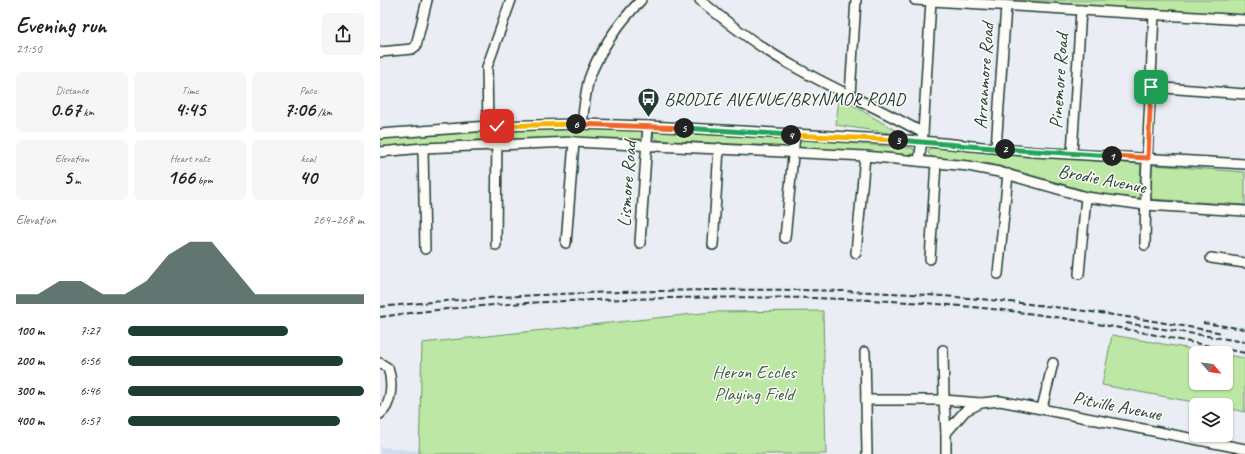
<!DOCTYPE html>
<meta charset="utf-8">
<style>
body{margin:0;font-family:Caveat,sans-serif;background:#f6f6f6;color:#222;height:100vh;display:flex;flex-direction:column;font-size:15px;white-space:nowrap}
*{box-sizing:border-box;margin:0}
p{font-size:13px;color:#767676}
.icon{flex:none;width:22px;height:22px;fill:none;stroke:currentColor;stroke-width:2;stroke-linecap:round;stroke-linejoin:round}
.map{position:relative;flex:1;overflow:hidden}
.details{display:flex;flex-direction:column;background:#fff;width:380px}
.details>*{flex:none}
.needle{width:26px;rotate:118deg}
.controls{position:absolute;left:809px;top:346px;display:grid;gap:8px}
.controls a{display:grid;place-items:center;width:44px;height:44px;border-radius:6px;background:#fff;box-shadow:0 1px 3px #0004;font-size:20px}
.pin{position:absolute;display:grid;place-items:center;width:34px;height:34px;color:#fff;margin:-17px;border-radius:8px;box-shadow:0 2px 6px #0006}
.km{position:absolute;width:20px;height:20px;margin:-10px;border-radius:50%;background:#222;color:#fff;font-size:11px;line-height:20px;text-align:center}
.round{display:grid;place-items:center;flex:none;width:42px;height:42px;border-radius:6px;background:#f6f6f6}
.summary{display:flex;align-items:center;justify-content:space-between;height:68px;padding:0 16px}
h1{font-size:22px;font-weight:700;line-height:30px}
.stats{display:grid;grid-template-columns:repeat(3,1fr);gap:6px;height:68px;padding:4px 16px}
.stats div{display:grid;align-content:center;border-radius:6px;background:#f6f6f6;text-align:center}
.stats b{font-size:20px;font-weight:700}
.stats small{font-size:11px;font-weight:400}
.stats p{font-size:11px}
.chart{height:112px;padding:8px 16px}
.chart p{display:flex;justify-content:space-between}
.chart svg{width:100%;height:72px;margin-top:4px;fill:#1f3d34;opacity:.7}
ul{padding:0 16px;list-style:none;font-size:13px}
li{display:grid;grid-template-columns:64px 48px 1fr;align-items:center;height:30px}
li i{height:10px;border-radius:5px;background:#1f3d34}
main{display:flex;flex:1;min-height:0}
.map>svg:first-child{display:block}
</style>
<main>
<section class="details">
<div class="summary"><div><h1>Evening run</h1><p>21:50</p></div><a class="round"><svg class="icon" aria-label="share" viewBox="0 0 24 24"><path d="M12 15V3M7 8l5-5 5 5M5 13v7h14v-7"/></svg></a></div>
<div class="stats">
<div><p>Distance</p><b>0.67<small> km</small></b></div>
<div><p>Time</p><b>4:45</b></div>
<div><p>Pace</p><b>7:06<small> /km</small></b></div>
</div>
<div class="stats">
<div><p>Elevation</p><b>5<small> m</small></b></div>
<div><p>Heart rate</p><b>166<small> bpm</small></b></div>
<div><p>kcal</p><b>40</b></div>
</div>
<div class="chart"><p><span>Elevation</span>264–268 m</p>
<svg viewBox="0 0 160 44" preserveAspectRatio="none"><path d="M0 44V38L10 38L20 30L30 30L40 38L50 38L60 30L70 14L80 6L90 6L100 22L110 38L120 38L130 38L140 38L150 38L160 38V44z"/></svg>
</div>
<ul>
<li><b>100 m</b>7:27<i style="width:68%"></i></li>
<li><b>200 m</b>6:56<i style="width:91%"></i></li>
<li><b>300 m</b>6:46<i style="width:100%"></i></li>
<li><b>400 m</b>6:57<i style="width:90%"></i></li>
</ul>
</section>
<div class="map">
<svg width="865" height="454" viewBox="0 0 865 454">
<rect width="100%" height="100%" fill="#eaedf3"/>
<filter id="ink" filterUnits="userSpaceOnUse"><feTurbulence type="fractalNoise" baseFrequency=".025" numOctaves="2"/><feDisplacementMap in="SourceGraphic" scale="8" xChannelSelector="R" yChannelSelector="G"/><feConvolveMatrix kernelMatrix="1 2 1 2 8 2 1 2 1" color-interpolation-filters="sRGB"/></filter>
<g filter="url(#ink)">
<!-- built -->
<polygon fill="#d3dcee" points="0,447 39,451 39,454 0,454"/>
<!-- green -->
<g fill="#bce7a4" stroke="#6e926c">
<polygon points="605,0 865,0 865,17"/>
<polygon points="459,97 523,135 456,125"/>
<polygon points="198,129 261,130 263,132 263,139 122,139 119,137 121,131 124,130"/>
<polygon points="275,130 409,140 411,147 408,148 395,148 281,141 274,138 273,132"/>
<polygon points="110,131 113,134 110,139 0,148 0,139"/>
<polygon points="422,140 533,148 535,151 531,156 421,149 418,146"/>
<polygon points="551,148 759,164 761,166 759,197 758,199 714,193 612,164 552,157 548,153 549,149"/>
<polygon points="772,165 865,172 865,205 771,199"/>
<polygon points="443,311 446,454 39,454 42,343 332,312"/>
<polygon points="732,335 834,353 816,353 816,383 846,383 846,355 865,358 865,412 846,408 846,405 829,405 722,385"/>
</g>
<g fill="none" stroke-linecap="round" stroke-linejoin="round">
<defs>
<g id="minor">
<path d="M 320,0 C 350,25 381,49 415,67 C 457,91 501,109 543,133 L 539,161"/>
<polyline points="535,0 865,20"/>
<polyline points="0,52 32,49 36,46 47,0"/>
<polyline points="771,87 865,94"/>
<polyline points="470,95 476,0"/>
<path d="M 202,124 C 204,110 205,93 209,79 C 220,48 239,23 261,0"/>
<polyline points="108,126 107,67 131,0"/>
<polyline points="543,133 551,1"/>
<polyline points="0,134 108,126 202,124 268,126 542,141 654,152 865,164"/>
<polyline points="43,148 45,249"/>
<polyline points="616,148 626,6"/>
<polyline points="0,152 43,148 194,142 485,156 588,166 619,172 706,197 765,205 865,211"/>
<polyline points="692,153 701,10"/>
<polyline points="405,238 415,135"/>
<polyline points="186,243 194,142"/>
<polyline points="260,243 268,126"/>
<polyline points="116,245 117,126"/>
<polyline points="333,245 339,148"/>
<polyline points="765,245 766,181 774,14"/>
<polyline points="476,253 485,156"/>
<polyline points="831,258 865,263"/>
<polyline points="550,259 556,163"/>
<polyline points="618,274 628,174"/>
<polyline points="699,274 706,197"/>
<polyline points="485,352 487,454"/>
<path d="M 0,363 L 8,368 C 13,382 12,405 0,414"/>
<polyline points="486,400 564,400 563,350"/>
<polyline points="662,408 673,363"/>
<polyline points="566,433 564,400 601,403"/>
<polyline points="566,454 566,433 585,411 601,403 620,401 865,449"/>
</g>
</defs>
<!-- minor casing -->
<use href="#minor" stroke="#1f3d34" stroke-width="12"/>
<!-- minor -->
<use href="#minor" stroke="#fdfcf7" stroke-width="9"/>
<!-- rail -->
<g stroke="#1f3d34" stroke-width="2" stroke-dasharray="6 3" stroke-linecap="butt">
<path d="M 0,307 C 93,297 187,293 280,291 C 357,289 433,289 510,293 C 622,298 733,313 843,333"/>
<path d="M 0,317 C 97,303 195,300 292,298 C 410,296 529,298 646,313 C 720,322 792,339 865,353"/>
<polyline points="746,323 865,342"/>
<polyline points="823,323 865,329"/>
</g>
</g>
</g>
<g fill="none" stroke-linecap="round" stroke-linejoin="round" filter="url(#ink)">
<defs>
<polyline id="split-1" points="732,156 768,158 771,87"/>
<polyline id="split-2" points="625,149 732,156"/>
<polyline id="split-3" points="518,140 625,149"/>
<polyline id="split-4" points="411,135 518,140"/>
<polyline id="split-5" points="304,128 411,135"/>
<polyline id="split-6" points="196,124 304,128"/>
<polyline id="split-7" points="117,126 196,124"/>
</defs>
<!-- split-1 casing -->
<use href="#split-1" stroke="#fff" stroke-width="8"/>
<!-- split-2 casing -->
<use href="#split-2" stroke="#fff" stroke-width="8"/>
<!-- split-3 casing -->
<use href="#split-3" stroke="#fff" stroke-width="8"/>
<!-- split-4 casing -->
<use href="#split-4" stroke="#fff" stroke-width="8"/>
<!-- split-5 casing -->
<use href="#split-5" stroke="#fff" stroke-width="8"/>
<!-- split-6 casing -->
<use href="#split-6" stroke="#fff" stroke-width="8"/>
<!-- split-7 casing -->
<use href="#split-7" stroke="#fff" stroke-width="8"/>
<!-- split-1 -->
<use href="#split-1" stroke="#f0652b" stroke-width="5"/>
<!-- split-2 -->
<use href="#split-2" stroke="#22a559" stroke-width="5"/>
<!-- split-3 -->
<use href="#split-3" stroke="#22a559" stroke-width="5"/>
<!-- split-4 -->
<use href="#split-4" stroke="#f5b400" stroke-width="5"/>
<!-- split-5 -->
<use href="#split-5" stroke="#22a559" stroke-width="5"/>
<!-- split-6 -->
<use href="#split-6" stroke="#f0652b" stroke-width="5"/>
<!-- split-7 -->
<use href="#split-7" stroke="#f5b400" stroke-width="5"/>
</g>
<!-- icons -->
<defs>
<symbol id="bus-pin" viewBox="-11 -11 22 30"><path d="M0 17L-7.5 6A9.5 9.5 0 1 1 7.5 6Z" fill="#1f3d34" stroke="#fdfcf7"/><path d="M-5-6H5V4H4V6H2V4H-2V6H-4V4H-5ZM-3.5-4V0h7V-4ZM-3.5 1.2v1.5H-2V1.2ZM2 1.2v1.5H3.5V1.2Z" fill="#fff"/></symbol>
</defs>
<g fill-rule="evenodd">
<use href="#bus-pin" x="256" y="86" width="25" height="34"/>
</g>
<g text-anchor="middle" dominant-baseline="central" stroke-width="3" stroke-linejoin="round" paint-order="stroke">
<!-- street labels -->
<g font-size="19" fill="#1f3d34" stroke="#fdfcf7">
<text transform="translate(604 76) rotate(-86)">Arranmore Road</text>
<text transform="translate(679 81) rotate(-86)">Pinemore Road</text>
<text transform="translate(722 179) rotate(11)">Brodie Avenue</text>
<text transform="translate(247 184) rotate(-86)">Lismore Road</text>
<text transform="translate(737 406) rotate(11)">Pitville Avenue</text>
</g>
<!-- poi labels -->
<g font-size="19" fill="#1f3d34" stroke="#fdfcf7" text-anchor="start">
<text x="284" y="99">BRODIE AVENUE/BRYNMOR ROAD</text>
</g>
<!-- park labels -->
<g font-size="19" fill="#3e5f4a" stroke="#fdfcf7">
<text x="374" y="372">Heron Eccles<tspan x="374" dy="22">Playing Field</tspan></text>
</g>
</g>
</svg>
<div class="controls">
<a><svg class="needle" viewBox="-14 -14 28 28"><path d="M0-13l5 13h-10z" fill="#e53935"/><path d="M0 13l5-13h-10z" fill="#767676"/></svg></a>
<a><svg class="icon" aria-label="layers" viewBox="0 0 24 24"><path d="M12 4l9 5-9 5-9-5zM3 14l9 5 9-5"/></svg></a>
</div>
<div class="pin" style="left:771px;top:87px;background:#1e9e55"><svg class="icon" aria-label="arrive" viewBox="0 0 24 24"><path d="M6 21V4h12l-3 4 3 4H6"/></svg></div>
<div class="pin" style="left:117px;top:126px;background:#d93025"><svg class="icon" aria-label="check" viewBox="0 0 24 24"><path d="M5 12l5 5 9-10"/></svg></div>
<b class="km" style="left:732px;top:156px">1</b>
<b class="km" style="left:625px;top:149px">2</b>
<b class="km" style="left:518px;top:140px">3</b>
<b class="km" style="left:411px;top:135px">4</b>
<b class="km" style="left:304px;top:128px">5</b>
<b class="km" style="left:196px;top:124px">6</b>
</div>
</main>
